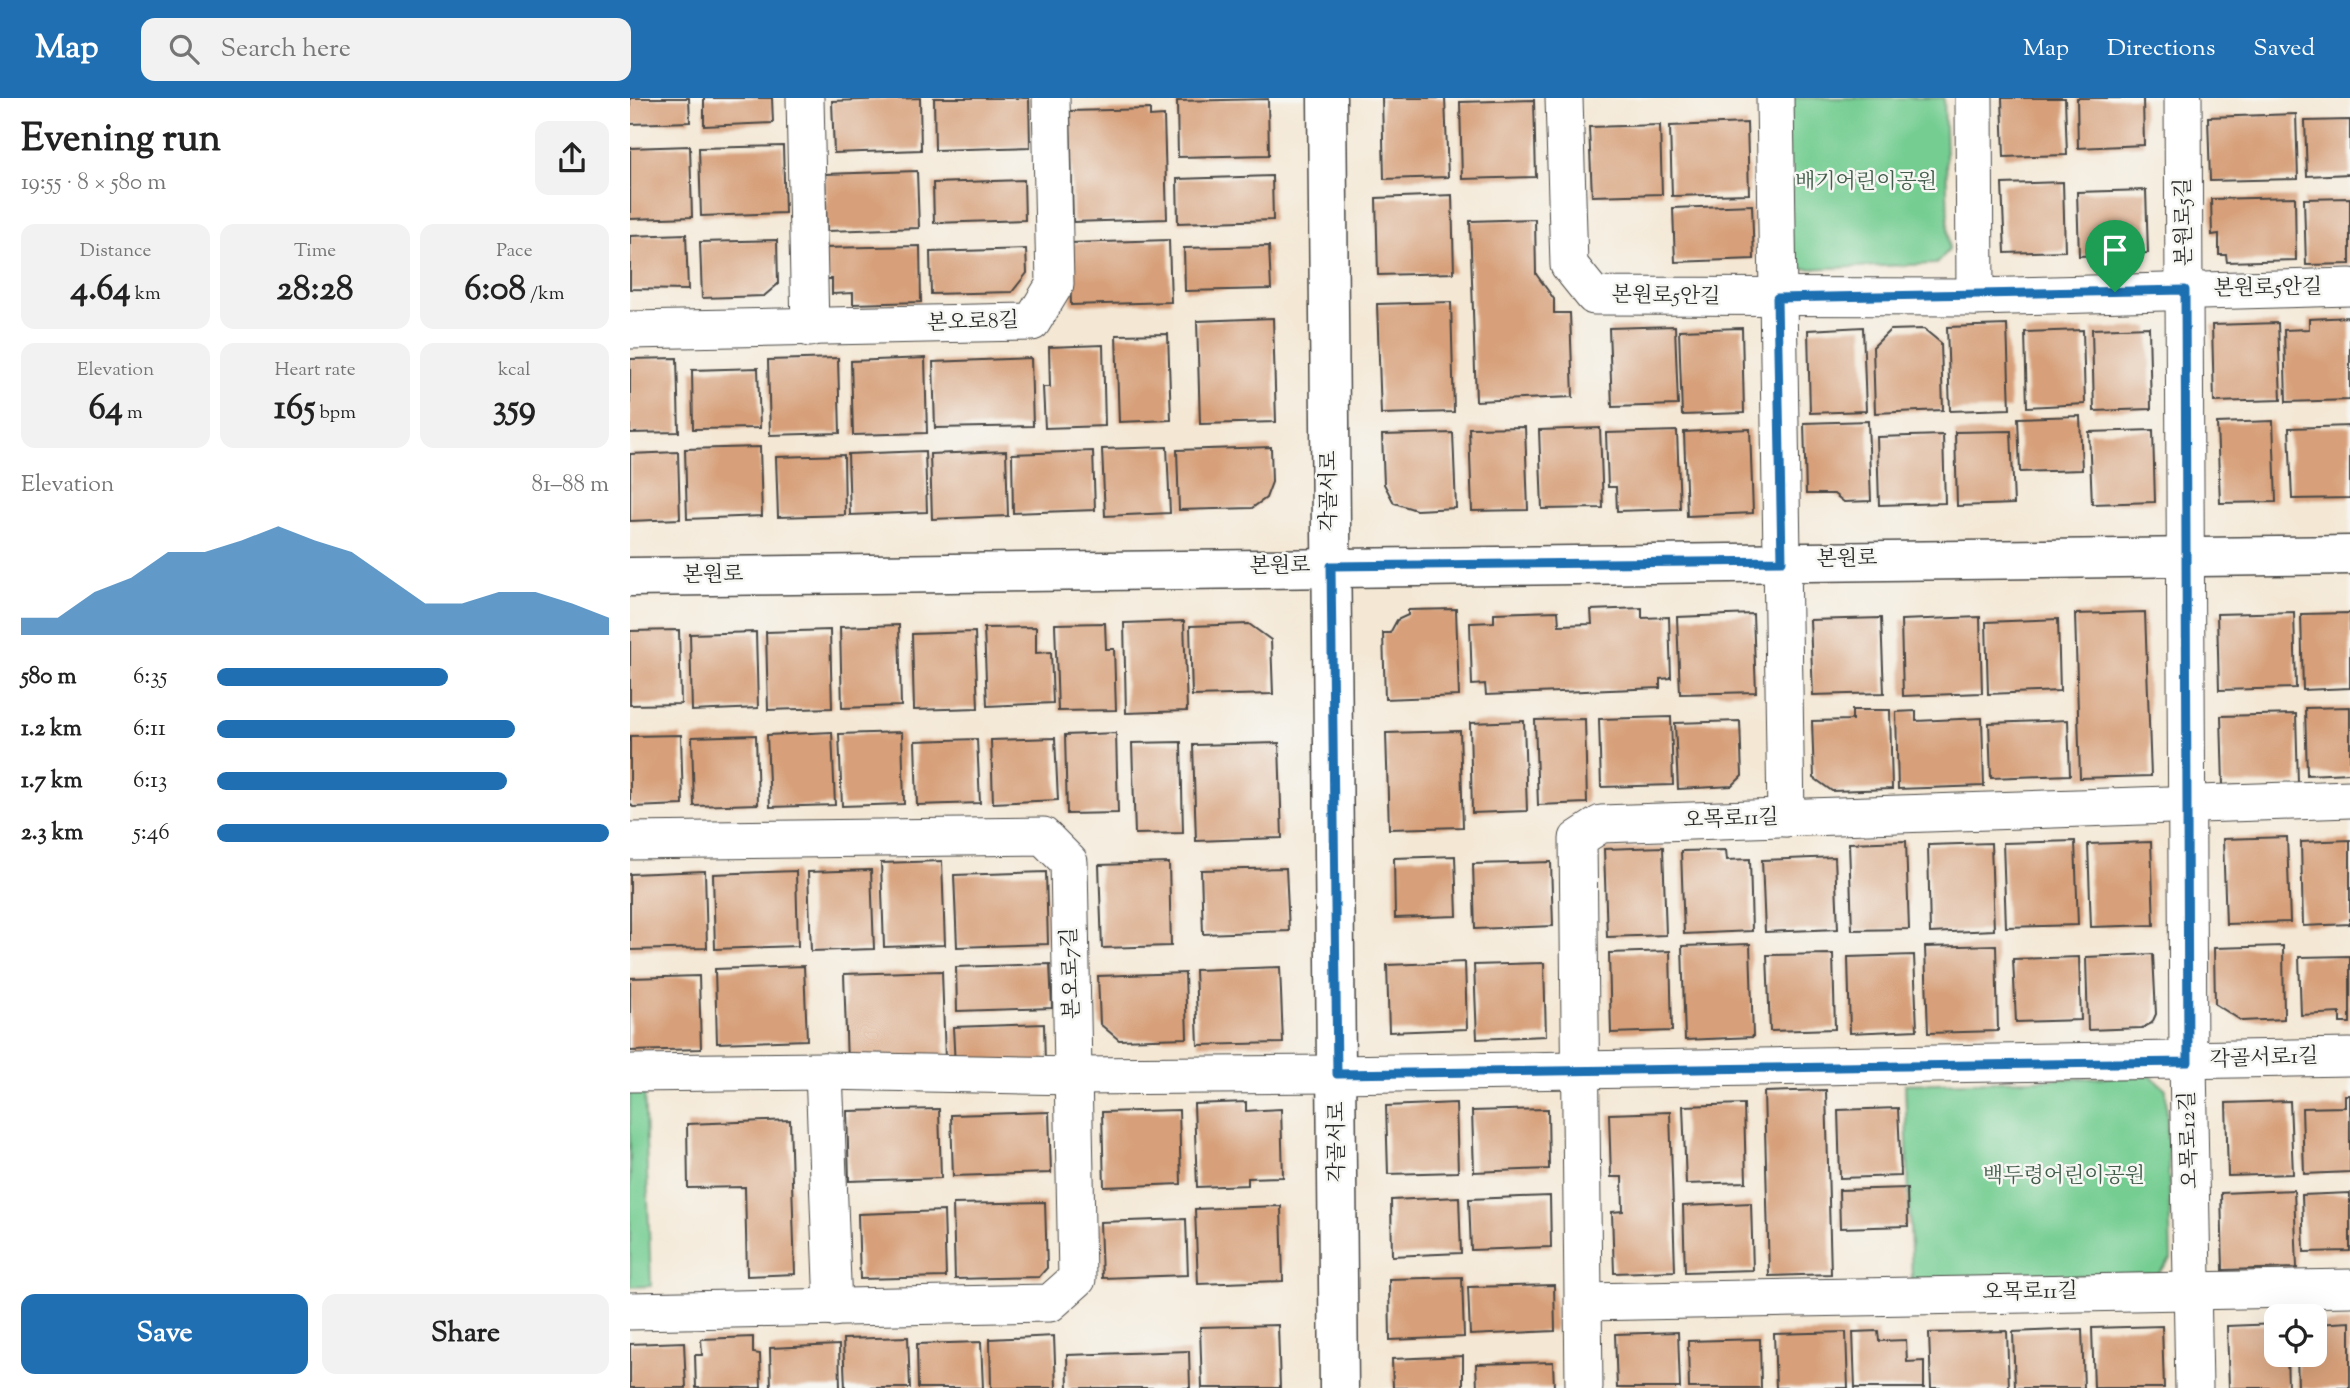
<!DOCTYPE html>
<meta charset="utf-8">
<style>
body{margin:0;font-family:"Sorts Mill Goudy","Noto Serif KR",serif;background:#f2f2f2;color:#222;height:100vh;display:flex;flex-direction:column;font-size:26px;white-space:nowrap}
*{box-sizing:border-box;margin:0}
p{font-size:23px;color:#767676}
.icon{flex:none;width:38px;height:38px;fill:none;stroke:currentColor;stroke-width:2;stroke-linecap:round;stroke-linejoin:round}
.map{position:relative;flex:1;overflow:hidden}
.details{display:flex;flex-direction:column;background:#fff;width:630px}
.details>*{flex:none}
.tools{position:absolute;left:1634px;top:1206px;display:grid;gap:14px}
.tools a{display:grid;place-items:center;width:63px;height:63px;border-radius:14px;background:#fff;box-shadow:0 7px 28px #0002;font-size:35px}
.pin{position:absolute;display:grid;place-items:center;width:60px;height:60px;color:#fff;margin:-72px -30px;border-radius:50% 50% 50% 0;rotate:-45deg;box-shadow:0 0 7px #0007}
.pin .icon{rotate:45deg}
.round{display:grid;place-items:center;flex:none;width:74px;height:74px;border-radius:14px;background:#f2f2f2}
.overview{display:flex;align-items:center;justify-content:space-between;height:119px;padding:0 21px}
h1{font-size:38px;font-weight:700;line-height:52px}
.metrics{display:grid;grid-template-columns:repeat(3,1fr);gap:10px;height:119px;padding:7px 21px}
.metrics div{display:grid;align-content:center;border-radius:14px;background:#f2f2f2;text-align:center}
.metrics b{font-size:35px;font-weight:700}
.metrics small{font-size:19px;font-weight:400}
.metrics p{font-size:19px}
.chart{height:196px;padding:14px 21px}
.chart p{display:flex;justify-content:space-between}
.chart svg{width:100%;height:126px;margin-top:7px;fill:#1f6fb2;opacity:.7}
.cta{display:flex;gap:14px;margin-top:auto;padding:14px 21px}
.cta a{flex:1;height:80px;border-radius:14px;background:#1f6fb2;color:#fff;font-size:28px;font-weight:700;line-height:80px;text-align:center}
.cta a+a{background:#f2f2f2;color:#222}
ul{padding:0 21px;list-style:none;font-size:23px}
li{display:grid;grid-template-columns:112px 84px 1fr;align-items:center;height:52px}
li i{height:18px;border-radius:9px;background:#1f6fb2}
header{display:flex;align-items:center;gap:42px;box-sizing:border-box;height:98px;padding:0 35px;background:#1f6fb2;color:#fff}
header strong{font-size:33px}
nav{display:flex;gap:38px;margin-inline-start:auto;font-size:24px}
.search{width:490px;height:63px;background:#f2f2f2;display:flex;align-items:center;gap:18px;box-sizing:border-box;padding:0 24px;border-radius:14px;color:#767676;font-size:26px}
main{display:flex;flex:1;min-height:0}
.map>svg:first-child{display:block}
</style>
<header>
<strong>Map</strong>
<div class="search"><svg class="icon" aria-label="search" viewBox="0 0 24 24"><circle cx="10" cy="10" r="6"/><path d="M15 15l6 6"/></svg>Search here</div>
<nav><a>Map</a><a>Directions</a><a>Saved</a></nav>
</header>
<main>
<section class="details">
<div class="overview"><div><h1>Evening run</h1><p>19:55 · 8 × 580 m</p></div><a class="round"><svg class="icon" aria-label="share" viewBox="0 0 24 24"><path d="M12 15V3M7 8l5-5 5 5M5 13v7h14v-7"/></svg></a></div>
<div class="metrics">
<div><p>Distance</p><b>4.64<small> km</small></b></div>
<div><p>Time</p><b>28:28</b></div>
<div><p>Pace</p><b>6:08<small> /km</small></b></div>
</div>
<div class="metrics">
<div><p>Elevation</p><b>64<small> m</small></b></div>
<div><p>Heart rate</p><b>165<small> bpm</small></b></div>
<div><p>kcal</p><b>359</b></div>
</div>
<div class="chart"><p><span>Elevation</span>81–88 m</p>
<svg viewBox="0 0 160 44" preserveAspectRatio="none"><path d="M0 44V38L10 38L20 29L30 24L40 15L50 15L60 11L70 6L80 11L90 15L100 24L110 33L120 33L130 29L140 29L150 33L160 38V44z"/></svg>
</div>
<ul>
<li><b>580 m</b>6:35<i style="width:59%"></i></li>
<li><b>1.2 km</b>6:11<i style="width:76%"></i></li>
<li><b>1.7 km</b>6:13<i style="width:74%"></i></li>
<li><b>2.3 km</b>5:46<i style="width:100%"></i></li>
</ul>
<div class="cta"><a>Save</a><a>Share</a></div>
</section>
<div class="map">
<svg width="1720" height="1290" viewBox="0 0 1720 1290">
<rect width="100%" height="100%" fill="#f6f6f2"/>
<filter id="ink" filterUnits="userSpaceOnUse"><feTurbulence type="fractalNoise" baseFrequency=".0143" numOctaves="2"/><feDisplacementMap in="SourceGraphic" scale="14" xChannelSelector="R" yChannelSelector="G"/><feConvolveMatrix kernelMatrix="1 2 1 2 8 2 1 2 1" color-interpolation-filters="sRGB"/></filter>
<filter id="wash" filterUnits="userSpaceOnUse"><feTurbulence type="fractalNoise" baseFrequency=".00686" numOctaves="4" result="noise"/><feDisplacementMap in="SourceGraphic" scale="28" xChannelSelector="R" yChannelSelector="G"/><feGaussianBlur stdDeviation="1.57" result="paint"/><feColorMatrix in="noise" values="0 0 0 0 0 0 0 0 0 0 0 0 0 0 0 0 0 1.4 0 .05"/><feComposite in="paint" operator="in"/></filter>
<g filter="url(#wash)">
<rect width="100%" height="100%" fill="#f4e8d5"/>
<!-- green -->
<g fill="#75cd92" stroke="#507c5e" stroke-width="2">
<polygon points="1153,0 1314,0 1319,152 1306,166 1172,171 1158,157"/>
<polygon points="1521,978 1536,991 1541,1161 1528,1176 1282,1183 1275,986"/>
<polygon points="0,987 14,987 21,1188 0,1189"/>
</g>
<g id="blocks">
<!-- building -->
<g fill="#d7a07a">
<polygon points="0,0 59,0 60,24 0,26"/>
<polygon points="74,0 142,0 143,25 74,28"/>
<polygon points="290,0 291,52 204,55 202,3"/>
<polygon points="304,0 399,0 400,49 305,52"/>
<polygon points="752,0 815,0 818,79 754,81"/>
<polygon points="1372,0 1435,0 1437,57 1374,59"/>
<polygon points="1447,0 1513,0 1514,47 1448,50"/>
<polygon points="638,1 639,57 548,59 547,3"/>
<polygon points="904,2 906,79 832,81 830,4"/>
<polygon points="520,11 520,19 534,18 537,121 443,124 440,13"/>
<polygon points="1666,16 1668,81 1580,83 1578,19"/>
<polygon points="1720,22 1720,76 1677,78 1675,23"/>
<polygon points="1117,25 1119,96 1042,98 1040,28"/>
<polygon points="1030,27 1032,96 962,98 959,29"/>
<polygon points="60,48 62,119 0,121 0,50"/>
<polygon points="153,48 155,115 71,118 69,50"/>
<polygon points="287,73 289,130 197,133 195,76"/>
<polygon points="642,78 643,122 548,125 547,81"/>
<polygon points="394,82 395,122 304,125 303,85"/>
<polygon points="1433,84 1435,153 1375,155 1372,86"/>
<polygon points="1516,92 1518,155 1449,158 1447,94"/>
<polygon points="822,97 824,175 748,177 746,100"/>
<polygon points="1665,99 1666,162 1597,164 1596,157 1589,157 1589,136 1582,137 1581,101"/>
<polygon points="1720,100 1720,166 1676,167 1674,101"/>
<polygon points="1122,107 1124,161 1045,164 1043,110"/>
<polygon points="905,121 906,176 924,201 924,215 940,215 943,299 846,303 840,123"/>
<polygon points="56,136 58,192 0,191 0,138"/>
<polygon points="147,142 148,186 134,198 72,200 70,144"/>
<polygon points="539,142 541,204 441,207 439,145"/>
<polygon points="290,148 291,204 223,206 223,195 202,196 202,181 193,181 192,150"/>
<polygon points="639,148 641,191 555,193 554,150"/>
<polygon points="396,151 397,175 382,194 301,196 300,154"/>
<polygon points="821,204 824,314 751,316 747,206"/>
<polygon points="1720,219 1720,302 1656,304 1654,232 1679,231 1679,221"/>
<polygon points="643,220 646,324 570,326 567,223"/>
<polygon points="1648,225 1651,302 1584,304 1582,227"/>
<polygon points="1377,227 1380,311 1320,313 1317,229"/>
<polygon points="1045,228 1048,307 982,309 979,230"/>
<polygon points="1233,229 1236,313 1180,315 1178,232"/>
<polygon points="1519,229 1521,311 1464,313 1462,231"/>
<polygon points="1112,230 1114,315 1052,317 1049,232"/>
<polygon points="1294,231 1311,245 1313,312 1245,315 1243,249 1260,232"/>
<polygon points="1453,232 1455,306 1397,309 1395,234"/>
<polygon points="538,236 541,322 489,324 486,237"/>
<polygon points="473,247 475,328 415,330 413,289 420,289 419,249"/>
<polygon points="47,260 49,334 0,335 0,261"/>
<polygon points="208,260 210,335 140,337 138,262"/>
<polygon points="295,260 297,335 223,337 221,263"/>
<polygon points="401,260 403,328 305,330 303,264"/>
<polygon points="128,270 130,330 63,331 62,272"/>
<polygon points="1450,318 1452,372 1390,374 1388,320"/>
<polygon points="1238,323 1241,403 1214,404 1204,396 1176,396 1174,325"/>
<polygon points="1643,323 1646,404 1590,405 1587,325"/>
<polygon points="1720,328 1720,400 1662,401 1659,330"/>
<polygon points="895,329 898,412 842,413 839,330"/>
<polygon points="970,330 973,410 912,411 909,332"/>
<polygon points="1120,331 1123,415 1057,418 1054,334"/>
<polygon points="1523,332 1525,404 1462,406 1459,334"/>
<polygon points="1047,333 1050,411 987,413 986,389 978,389 976,335"/>
<polygon points="1381,333 1384,406 1327,408 1325,334"/>
<polygon points="823,335 826,410 786,412 764,405 754,386 752,337"/>
<polygon points="1313,337 1315,405 1249,407 1247,339"/>
<polygon points="130,349 132,418 57,421 55,351"/>
<polygon points="537,349 540,415 475,418 472,351"/>
<polygon points="641,349 642,384 636,400 622,410 549,412 547,352"/>
<polygon points="295,353 297,414 220,417 218,356"/>
<polygon points="376,353 378,418 302,421 300,356"/>
<polygon points="463,353 465,412 383,415 382,356"/>
<polygon points="48,354 50,421 0,423 0,356"/>
<polygon points="214,357 215,417 148,419 146,359"/>
<polygon points="1012,510 1012,520 1039,519 1041,580 1030,581 1030,590 856,597 855,586 842,587 840,525 864,524 864,515 928,513 929,527 962,526 961,512"/>
<polygon points="826,511 829,598 755,601 753,535 760,535 767,522 778,517 778,512"/>
<polygon points="1515,514 1521,678 1450,680 1445,516"/>
<polygon points="1664,514 1666,590 1589,592 1587,516"/>
<polygon points="1720,515 1720,590 1673,592 1671,516"/>
<polygon points="1123,516 1126,594 1050,596 1047,519"/>
<polygon points="1350,519 1352,595 1273,598 1271,522"/>
<polygon points="1251,520 1254,595 1183,597 1180,522"/>
<polygon points="1428,521 1430,593 1358,596 1356,524"/>
<polygon points="554,523 557,613 496,615 494,525"/>
<polygon points="475,525 476,551 484,551 486,612 428,613 425,526"/>
<polygon points="619,526 641,542 643,596 562,598 560,528"/>
<polygon points="269,527 271,608 212,610 210,529"/>
<polygon points="406,529 406,555 421,554 423,605 357,608 354,530"/>
<polygon points="49,532 51,606 0,607 0,533"/>
<polygon points="200,532 202,610 138,612 136,534"/>
<polygon points="126,534 128,610 62,613 60,536"/>
<polygon points="345,534 348,610 284,612 282,536"/>
<polygon points="1720,609 1720,675 1677,677 1675,610"/>
<polygon points="1222,612 1260,612 1262,691 1202,693 1184,680 1182,623 1222,622"/>
<polygon points="1286,613 1286,623 1352,620 1354,688 1268,691 1266,614"/>
<polygon points="1666,616 1668,685 1593,687 1591,618"/>
<polygon points="1041,619 1043,687 971,689 969,621"/>
<polygon points="955,621 957,705 908,707 905,622"/>
<polygon points="1438,622 1440,677 1361,680 1359,625"/>
<polygon points="894,623 897,713 842,715 840,625"/>
<polygon points="1110,623 1112,678 1102,688 1048,691 1045,625"/>
<polygon points="830,633 833,729 759,731 756,635"/>
<polygon points="202,634 205,707 140,709 137,637"/>
<polygon points="272,634 274,706 212,708 209,636"/>
<polygon points="486,635 488,715 437,716 435,637"/>
<polygon points="51,637 53,707 3,709 0,705 0,638"/>
<polygon points="126,637 128,706 64,708 62,639"/>
<polygon points="425,640 428,702 363,705 361,642"/>
<polygon points="347,641 350,705 287,707 285,643"/>
<polygon points="551,644 553,735 505,736 502,645"/>
<polygon points="649,645 652,740 566,743 563,647"/>
<polygon points="1657,739 1660,824 1596,826 1593,741"/>
<polygon points="1720,742 1720,826 1673,828 1671,744"/>
<polygon points="1276,743 1279,831 1222,832 1219,745"/>
<polygon points="1445,743 1448,827 1376,829 1373,745"/>
<polygon points="1521,744 1524,827 1461,829 1458,746"/>
<polygon points="1361,745 1364,832 1300,835 1298,747"/>
<polygon points="1033,749 1036,837 977,839 974,751"/>
<polygon points="1096,752 1097,762 1120,761 1122,833 1054,836 1051,753"/>
<polygon points="825,758 827,818 765,820 764,760"/>
<polygon points="1205,759 1208,831 1135,834 1132,762"/>
<polygon points="312,763 315,847 254,849 251,765"/>
<polygon points="921,764 923,828 845,831 843,766"/>
<polygon points="539,765 541,848 472,850 469,767"/>
<polygon points="656,770 659,833 573,836 571,772"/>
<polygon points="241,772 244,851 181,853 178,774"/>
<polygon points="75,773 77,850 0,852 0,776"/>
<polygon points="166,773 168,848 85,851 83,776"/>
<polygon points="416,774 418,846 327,849 324,777"/>
<polygon points="1120,846 1123,939 1055,942 1052,848"/>
<polygon points="1366,847 1368,933 1298,935 1295,849"/>
<polygon points="1653,848 1654,921 1612,923 1585,906 1584,850"/>
<polygon points="1040,853 1042,933 981,935 979,855"/>
<polygon points="1203,856 1205,931 1140,933 1137,857"/>
<polygon points="1523,856 1526,916 1522,925 1512,930 1458,932 1456,859"/>
<polygon points="1284,857 1287,932 1220,935 1218,859"/>
<polygon points="1720,858 1720,925 1710,925 1710,915 1671,917 1669,859"/>
<polygon points="1449,859 1451,922 1386,924 1383,861"/>
<polygon points="835,864 837,931 759,934 757,867"/>
<polygon points="914,865 916,938 847,941 844,867"/>
<polygon points="420,866 422,910 327,913 326,869"/>
<polygon points="174,868 177,942 87,945 85,871"/>
<polygon points="650,869 653,945 568,947 565,872"/>
<polygon points="312,873 315,962 217,965 214,876"/>
<polygon points="555,875 557,940 489,942 470,926 468,878"/>
<polygon points="69,878 71,951 0,953 0,880"/>
<polygon points="414,926 415,966 325,969 323,929"/>
<polygon points="1196,992 1201,1176 1139,1178 1134,994"/>
<polygon points="1715,997 1720,997 1720,1074 1674,1076 1672,1010 1715,1009"/>
<polygon points="1660,1003 1663,1076 1598,1078 1596,1005"/>
<polygon points="616,1004 616,1013 651,1011 653,1079 618,1080 618,1087 567,1089 564,1006"/>
<polygon points="826,1005 828,1074 758,1076 756,1008"/>
<polygon points="1114,1006 1116,1084 1056,1086 1053,1008"/>
<polygon points="1268,1010 1271,1078 1210,1080 1208,1012"/>
<polygon points="309,1011 311,1080 219,1083 217,1013"/>
<polygon points="918,1011 919,1071 844,1074 842,1013"/>
<polygon points="549,1012 551,1086 474,1089 472,1014"/>
<polygon points="419,1014 421,1075 323,1078 321,1017"/>
<polygon points="1040,1014 1045,1173 984,1175 982,1114 993,1113 992,1079 981,1079 979,1016"/>
<polygon points="160,1022 165,1176 117,1178 115,1089 58,1090 57,1026"/>
<polygon points="1277,1090 1278,1128 1210,1130 1209,1092"/>
<polygon points="1664,1092 1667,1170 1593,1172 1591,1095"/>
<polygon points="1720,1095 1720,1153 1674,1154 1672,1097"/>
<polygon points="920,1098 921,1149 841,1152 839,1101"/>
<polygon points="829,1099 831,1155 762,1158 761,1102"/>
<polygon points="415,1104 417,1170 409,1179 325,1181 323,1106"/>
<polygon points="1121,1105 1123,1172 1055,1174 1053,1108"/>
<polygon points="651,1108 653,1183 568,1186 565,1111"/>
<polygon points="314,1113 316,1179 230,1181 228,1116"/>
<polygon points="556,1121 558,1177 472,1180 470,1124"/>
<polygon points="832,1179 834,1239 760,1242 759,1181"/>
<polygon points="924,1187 925,1233 840,1237 838,1189"/>
<polygon points="1720,1224 1720,1290 1668,1290 1667,1256 1685,1256 1685,1226"/>
<polygon points="1647,1226 1647,1256 1657,1256 1658,1290 1599,1290 1597,1228"/>
<polygon points="648,1227 650,1290 572,1290 570,1229"/>
<polygon points="1532,1228 1534,1290 1464,1290 1462,1230"/>
<polygon points="1452,1231 1454,1290 1385,1290 1383,1234"/>
<polygon points="1248,1233 1249,1243 1276,1242 1277,1264 1294,1263 1294,1290 1225,1290 1223,1234"/>
<polygon points="1377,1233 1379,1290 1301,1290 1299,1235"/>
<polygon points="1048,1234 1050,1290 987,1290 985,1236"/>
<polygon points="1216,1234 1218,1290 1146,1290 1144,1236"/>
<polygon points="424,1238 426,1290 361,1290 360,1241"/>
<polygon points="123,1239 123,1255 130,1256 131,1290 66,1290 65,1257 72,1257 71,1241"/>
<polygon points="278,1239 280,1290 215,1290 213,1241"/>
<polygon points="1130,1241 1131,1290 1059,1290 1058,1243"/>
<polygon points="54,1244 56,1290 0,1290 0,1246"/>
<polygon points="351,1244 353,1290 288,1290 287,1246"/>
<polygon points="209,1247 210,1290 141,1290 140,1250"/>
<polygon points="559,1253 560,1290 438,1290 437,1257"/>
<polygon points="833,1258 833,1290 763,1290 762,1261"/>
<polygon points="923,1264 924,1290 847,1290 846,1266"/>
</g>
</g>
</g>
<g filter="url(#ink)">
<use href="#blocks" fill-opacity="0" stroke="#494744" stroke-width="2"/>
<g fill="none" stroke-linecap="round" stroke-linejoin="round">
<defs>
<g id="street">
<polyline points="175,0 180,230"/>
<polyline points="934,0 939,167 964,198 1345,199 1720,189"/>
<polyline points="1145,0 1156,720"/>
<polyline points="1344,0 1345,199"/>
<polyline points="1553,0 1558,964 1564,1290"/>
<polyline points="0,232 402,224 425,186 421,0"/>
<polyline points="0,743 413,738 439,764 447,1181 420,1205 0,1213"/>
<polyline points="194,973 203,1210"/>
<polyline points="0,975 194,973 445,978 707,976 1720,959"/>
<polyline points="954,1204 1720,1190"/>
<polyline points="954,1290 948,741 971,726 1720,701"/>
</g>
<g id="secondary">
<polyline points="697,0 709,1290"/>
<polyline points="0,479 1720,457"/>
</g>
</defs>
<!-- street casing -->
<use href="#street" stroke="#494744" stroke-width="39"/>
<!-- secondary casing -->
<use href="#secondary" stroke="#494744" stroke-width="41"/>
<!-- street -->
<use href="#street" stroke="#fff" stroke-width="37"/>
<!-- secondary -->
<use href="#secondary" stroke="#fff" stroke-width="38"/>
</g>
</g>
<g fill="none" stroke-linecap="round" stroke-linejoin="round" filter="url(#ink)">
<defs>
<polygon id="route" points="1555,192 1558,964 707,976 701,468 1152,463 1147,200"/>
</defs>
<!-- route casing -->
<use href="#route" stroke="#fff" stroke-width="14"/>
<!-- route -->
<use href="#route" stroke="#1f6fb2" stroke-width="9"/>
</g>
<g text-anchor="middle" dominant-baseline="central" stroke-width="5" stroke-linejoin="round" paint-order="stroke">
<!-- park labels -->
<g font-size="21" fill="#415c4a" stroke="#f6f6f2">
<text x="1236" y="85">배기어린이공원</text>
<text x="1434" y="1079">백두령어린이공원</text>
</g>
<!-- street labels -->
<g font-size="21" fill="#2b2b2b" stroke="#f6f6f2">
<text transform="translate(1555 124) rotate(-91)">본원로5길</text>
<text transform="translate(1638 191) rotate(-1)">본원로5안길</text>
<text transform="translate(1036 199) rotate(1)">본원로5안길</text>
<text transform="translate(343 225) rotate(-2)">본오로8길</text>
<text transform="translate(700 393) rotate(-90)">각골서로</text>
<text transform="translate(1217 462) rotate(-1)">본원로</text>
<text transform="translate(650 469) rotate(-1)">본원로</text>
<text transform="translate(83 478) rotate(-1)">본원로</text>
<text transform="translate(1101 722) rotate(-2)">오목로11길</text>
<text transform="translate(442 875) rotate(-92)">본오로7길</text>
<text transform="translate(1634 961) rotate(-2)">각골서로1길</text>
<text transform="translate(1560 1042) rotate(-92)">오목로12길</text>
<text transform="translate(708 1044) rotate(-90)">각골서로</text>
<text transform="translate(1400 1195) rotate(-1)">오목로11길</text>
</g>
</g>
</svg>
<div class="tools">
<a><svg class="icon" aria-label="locate" viewBox="0 0 24 24"><circle cx="12" cy="12" r="6"/><path d="M12 2v4M12 18v4M2 12h4M18 12h4"/></svg></a>
</div>
<div class="pin" style="left:1485px;top:194px;background:#1e9e55"><svg class="icon" aria-label="arrive" viewBox="0 0 24 24"><path d="M6 21V4h12l-3 4 3 4H6"/></svg></div>
</div>
</main>
